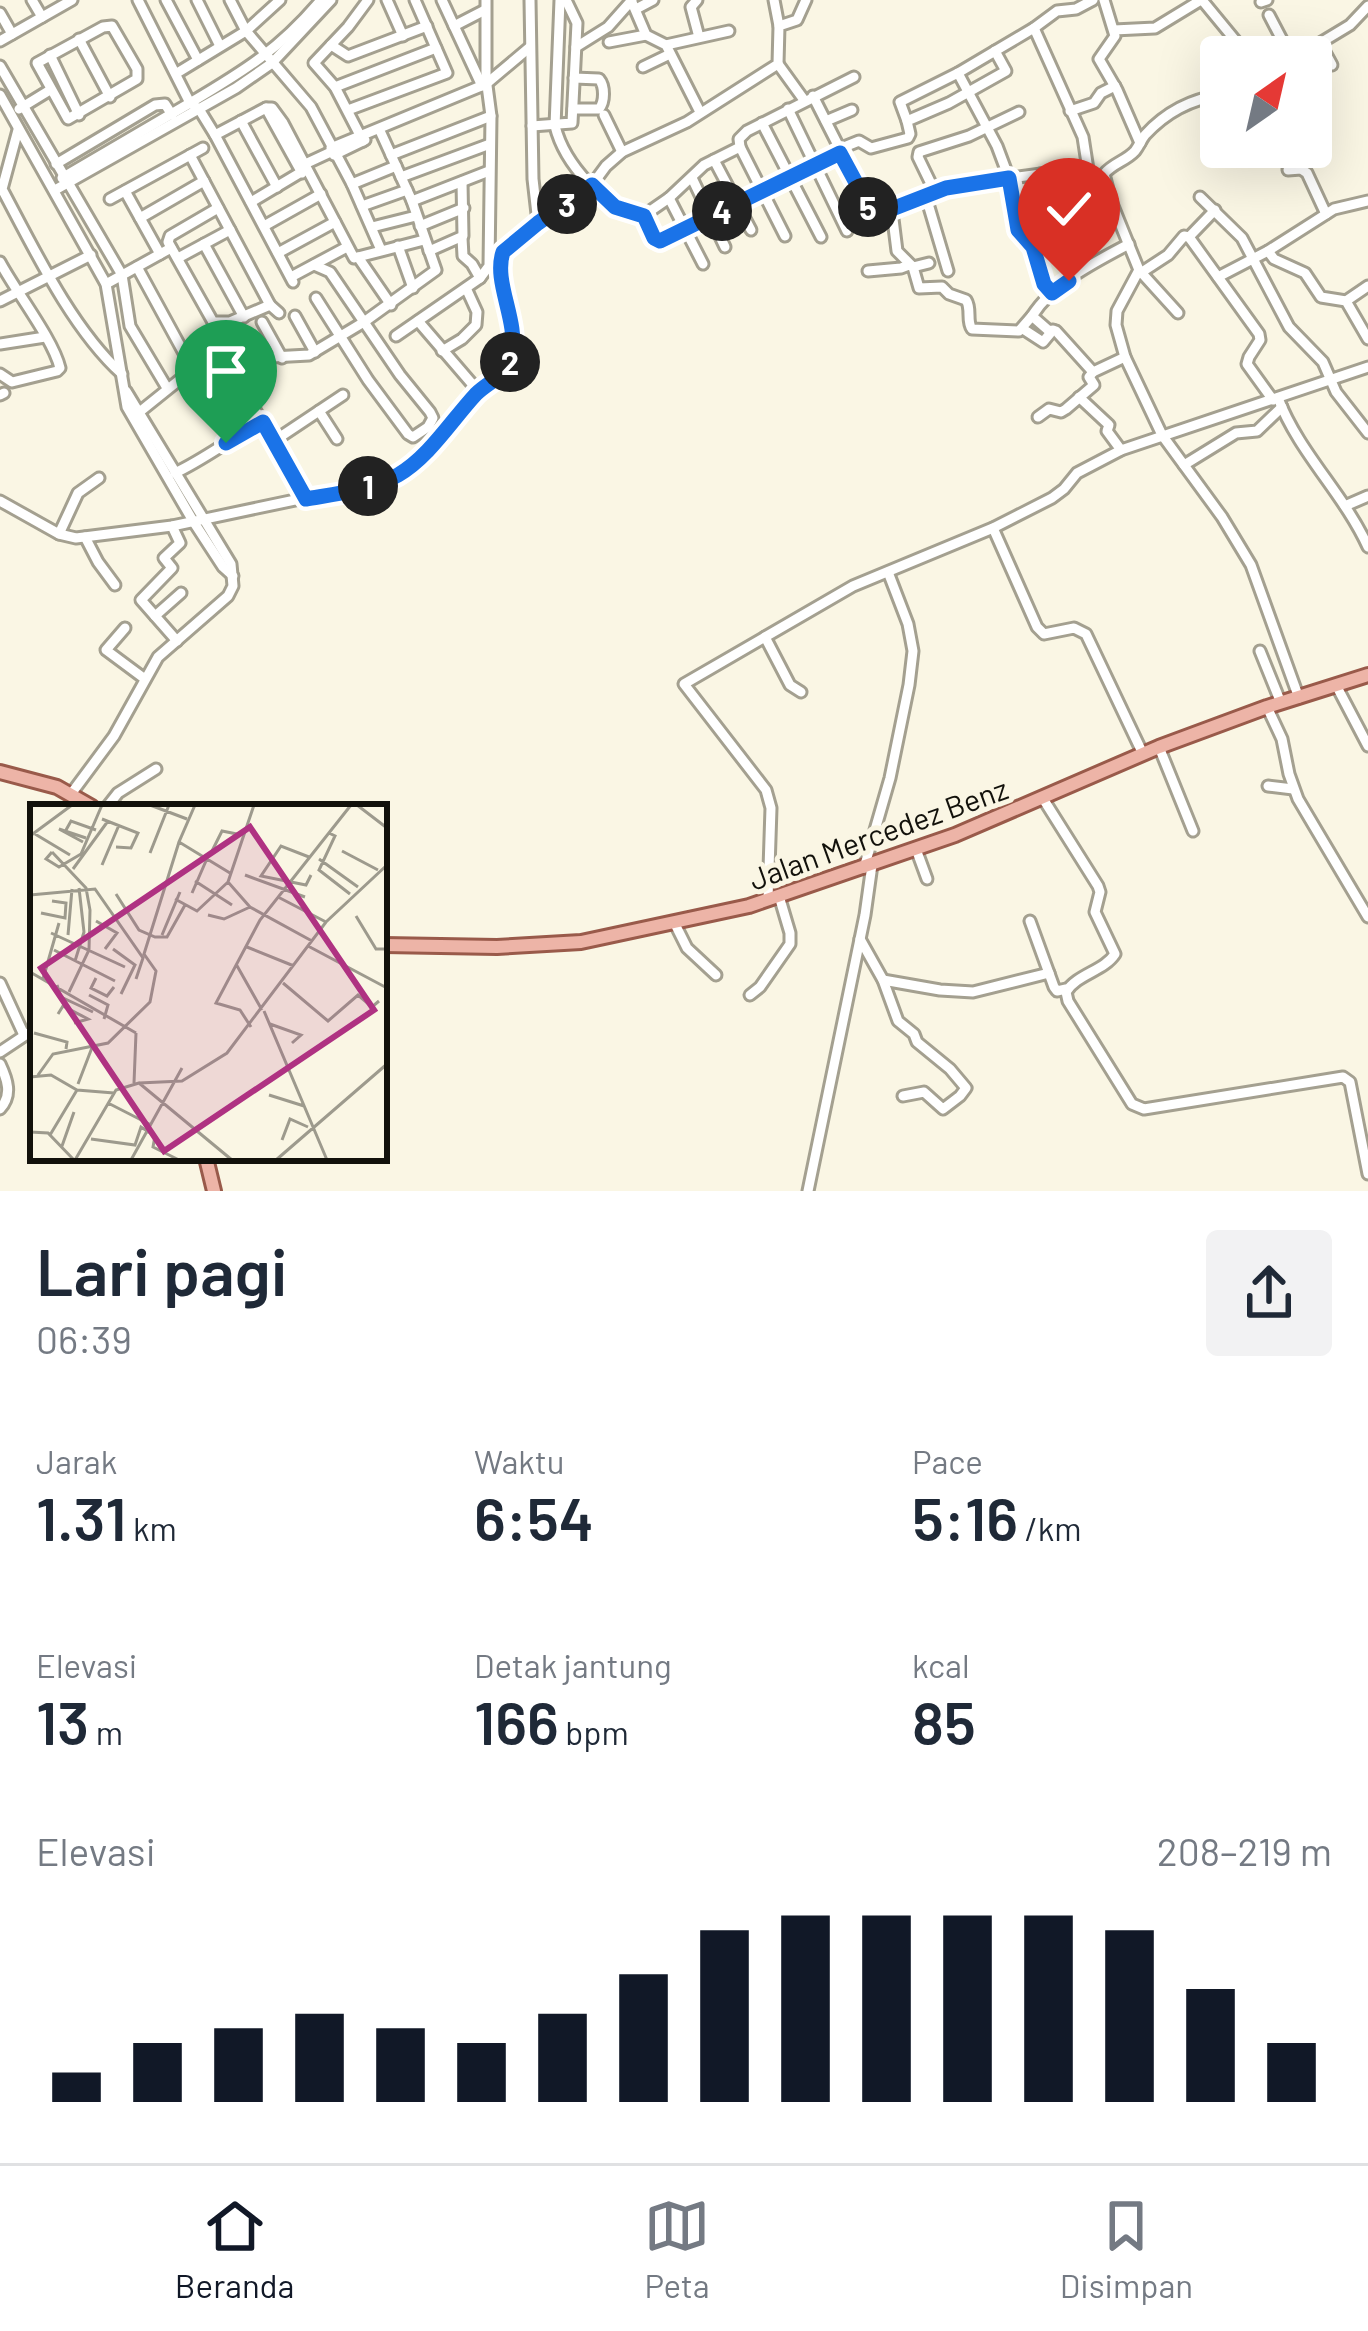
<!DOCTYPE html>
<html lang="id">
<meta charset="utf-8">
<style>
body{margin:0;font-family:Barlow,sans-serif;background:#f2f2f3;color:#1f2937;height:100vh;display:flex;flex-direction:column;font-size:45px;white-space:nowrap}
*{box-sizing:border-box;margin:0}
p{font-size:39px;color:#747a83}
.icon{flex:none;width:66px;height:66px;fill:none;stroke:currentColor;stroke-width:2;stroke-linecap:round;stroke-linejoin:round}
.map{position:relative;height:1191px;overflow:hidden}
.sheet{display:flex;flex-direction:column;background:#fff;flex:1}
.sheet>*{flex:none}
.needle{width:78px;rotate:34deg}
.fabs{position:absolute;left:1200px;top:36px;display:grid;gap:24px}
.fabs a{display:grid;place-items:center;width:132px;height:132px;border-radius:12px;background:#fff;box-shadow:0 12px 48px #0002;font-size:60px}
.pin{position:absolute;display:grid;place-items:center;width:102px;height:102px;color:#fff;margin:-123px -51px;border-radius:50% 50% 50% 0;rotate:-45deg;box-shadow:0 0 12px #0007}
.pin .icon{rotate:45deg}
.km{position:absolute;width:60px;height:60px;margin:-30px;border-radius:50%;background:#222;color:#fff;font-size:33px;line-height:60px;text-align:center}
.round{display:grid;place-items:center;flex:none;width:126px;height:126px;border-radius:12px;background:#f2f2f3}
.headline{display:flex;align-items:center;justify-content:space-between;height:204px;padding:0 36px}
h1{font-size:66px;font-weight:600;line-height:90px}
.metrics{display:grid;grid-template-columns:repeat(3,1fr);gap:18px;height:204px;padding:12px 36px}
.metrics div{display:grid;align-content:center}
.metrics b{font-size:60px;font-weight:600}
.metrics small{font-size:33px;font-weight:400}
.metrics p{font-size:33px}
.chart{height:336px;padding:24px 36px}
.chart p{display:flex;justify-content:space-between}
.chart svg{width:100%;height:216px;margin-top:12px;stroke:#111827;stroke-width:6}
.tab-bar{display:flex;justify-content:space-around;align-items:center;height:168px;border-top:3px solid #e0e1e3;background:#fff;font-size:33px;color:#747a83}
.tab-bar a{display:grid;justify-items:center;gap:6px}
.tab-bar .active{color:#111827}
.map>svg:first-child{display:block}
</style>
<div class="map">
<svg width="1368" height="1191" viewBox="0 0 1368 1191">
<rect width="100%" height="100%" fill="#faf6e4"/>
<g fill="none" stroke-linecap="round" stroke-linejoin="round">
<defs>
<g id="minor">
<polyline points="32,0 42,17"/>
<polyline points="138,0 190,103 199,109 215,135 293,282"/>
<polyline points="166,0 198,60"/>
<polyline points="197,0 220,46"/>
<polyline points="230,0 246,31 311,107 352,184 381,250"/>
<polyline points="387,0 403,36"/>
<polyline points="442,0 482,86"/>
<polyline points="530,0 533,179 538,223"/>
<path d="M 560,0 L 555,126 C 564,163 605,210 643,216 L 657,241 L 840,153"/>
<polyline points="631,0 646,35 666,45 700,112"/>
<polyline points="697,0 691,7 699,37"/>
<polyline points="774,0 779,26"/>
<polyline points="1104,0 1115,36 1099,59 1117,90 1140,143"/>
<polyline points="1202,0 1249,57"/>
<polyline points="1261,2 1267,0"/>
<polyline points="636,9 653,0"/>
<polyline points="0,13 12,34"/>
<polyline points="1269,15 1291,57"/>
<polygon points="112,26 137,69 137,79 68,119 37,63 103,27"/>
<polyline points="454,26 485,10"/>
<polyline points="1034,28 1083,137 1089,176"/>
<polyline points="1114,30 1155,28 1201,0"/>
<polyline points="79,39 110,97"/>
<polyline points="0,41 72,0"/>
<polyline points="609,42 646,35"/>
<polyline points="1320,43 1332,65"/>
<polyline points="331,45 348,56 427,26"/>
<polyline points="666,45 729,31"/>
<polyline points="576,47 608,27 632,0"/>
<polyline points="50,55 79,115"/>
<polyline points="1297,57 1350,25 1368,6"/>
<polyline points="778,64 804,100"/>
<polyline points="0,66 122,275 130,326 167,388"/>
<polyline points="643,67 670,54"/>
<polyline points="177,73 246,31 280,0"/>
<polyline points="958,73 997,146 1009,178 1018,232 1033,247 1044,284 1052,293"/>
<polyline points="1311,77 1319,92"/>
<polyline points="335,87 436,48"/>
<polyline points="0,95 106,284 127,407 193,521 223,567 233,576"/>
<path d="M 1221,95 C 1191,99 1166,112 1145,135 C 1141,140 1139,146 1135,151 C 1126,161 1113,163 1104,174 L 1111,201 L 1139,270 L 1117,311 L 1116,325 L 1125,357 L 1162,435 L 1222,517 L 1251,565 L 1299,698"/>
<polyline points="813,96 874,216 902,207 940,190 966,184 1056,172 1103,177"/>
<polyline points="266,108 302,173"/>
<polyline points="19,109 50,90"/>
<path d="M 573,109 L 599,109 C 605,102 605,86 599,79 L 574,78"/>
<polyline points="788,109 847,231"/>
<polyline points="348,110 447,73 415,0"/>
<polyline points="1070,111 1094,103 1101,93 1115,86"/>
<polyline points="604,115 622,152"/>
<polyline points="241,121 277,187"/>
<polyline points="826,121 852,110"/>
<polyline points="907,121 900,102 958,73 1034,28 1057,11 1076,9 1093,0"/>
<polyline points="762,123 821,237"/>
<polyline points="532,126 572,123 577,23 566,0"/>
<path d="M 18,130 L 2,189 C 34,249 72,329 122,374"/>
<polyline points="215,135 266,108 272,108 283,123 354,258 424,240"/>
<polyline points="363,141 335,87 314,63 348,27 368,0"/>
<polyline points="740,147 785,236"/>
<polyline points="331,148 486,84 530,47"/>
<polyline points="839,149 859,141 871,148 908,138 910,134 907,121 949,103 1006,71 995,51"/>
<polyline points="190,155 270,305 279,313"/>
<polyline points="334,155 365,140"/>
<polyline points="391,155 491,116"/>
<polyline points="714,160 751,230"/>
<polyline points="56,164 155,105 165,104 172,115"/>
<polyline points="305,164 333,151"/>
<polyline points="1288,170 1301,169 1307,173 1326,214"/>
<polyline points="401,177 490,144"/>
<path d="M 62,178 C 105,153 148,128 190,103 C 244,71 280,49 321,0"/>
<polyline points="692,178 725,247"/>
<polyline points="352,184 396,166"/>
<polyline points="55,190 236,88 272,63 331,0"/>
<polyline points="125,191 160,254"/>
<polyline points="935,192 918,157 919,152 969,136 1019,112"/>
<polyline points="926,197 948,271"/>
<polyline points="1200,197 1242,238 1289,327 1323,362 1336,392 1368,433"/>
<polyline points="669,198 703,264"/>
<polyline points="110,199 203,148"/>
<polyline points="412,201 489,171"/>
<polyline points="1368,201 1334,209 1268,251 1274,259 1305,273 1321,297 1346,301 1368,339"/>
<polyline points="251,202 303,171"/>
<polyline points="362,206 407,190"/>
<polyline points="218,208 170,236 168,242 213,322 230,322 270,305"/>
<polyline points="892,211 897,251 913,267 929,263"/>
<polyline points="643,216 669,198 704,165 740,147 739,139 747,131 854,77"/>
<polyline points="1035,217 1048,213 1040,174"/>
<polyline points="140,218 204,181"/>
<polyline points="264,226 321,194"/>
<polyline points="420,226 464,208"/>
<polyline points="372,227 416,216"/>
<polyline points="1189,237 1259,334 1260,340 1249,357 1247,364 1273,400"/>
<polyline points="462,238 463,256 472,264 480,278"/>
<polyline points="204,244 244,317"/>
<polyline points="398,246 413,288"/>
<polyline points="1033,247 1098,217"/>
<polyline points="429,251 463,236 462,182"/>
<polyline points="278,253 335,222"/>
<polyline points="358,257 391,305"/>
<polyline points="178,258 230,230"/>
<path d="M 0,262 C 16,292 53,339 60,368 L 57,371 L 12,382 L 0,374"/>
<polyline points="314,265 330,272 400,375 430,412 433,418 428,427 413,437 408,434 368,380 316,298"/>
<polyline points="137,267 191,366 188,373 137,414"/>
<path d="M 913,267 L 919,288 L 942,287 L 949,294 L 966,300 C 972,309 966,321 972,329 L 1019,331 L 1032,316 L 1048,330 L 1056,331 L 1093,372 L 1125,357"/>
<polyline points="1139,270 1178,313"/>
<polyline points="868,271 901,268 909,265"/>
<polyline points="1142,272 1168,255 1184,236 1189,237 1215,210"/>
<polyline points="291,277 347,247"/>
<polyline points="1218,277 1268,251"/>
<polyline points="106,284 171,248"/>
<polyline points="0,301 91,255"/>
<polyline points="1346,301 1368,286"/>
<polyline points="295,316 315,352"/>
<path d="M 1032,316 C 1053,283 1095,262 1129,244"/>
<polyline points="418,321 479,392"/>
<polyline points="262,322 282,358"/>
<polyline points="1023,329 1043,342 1053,330"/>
<polyline points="236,332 253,358 309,355 364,322 436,270 412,201 381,133"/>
<polyline points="396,336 480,278 489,266 491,116 486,78 486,0"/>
<polyline points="0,344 45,337"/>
<polyline points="442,351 462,339 476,325 477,312 466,288"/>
<polyline points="241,385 306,499"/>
<polyline points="0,395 4,393"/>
<polyline points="1079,397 1109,425 1107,431 1121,450"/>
<path d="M 1278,398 C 1299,453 1344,494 1368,547"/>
<polyline points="1038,417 1049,409 1061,412 1066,409 1094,385 1089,377 1093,372"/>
<polyline points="337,439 319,411 343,395"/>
<polyline points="274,441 319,411"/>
<polyline points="1184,465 1236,433 1257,431 1282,407"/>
<path d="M 175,473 C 207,458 232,437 263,422"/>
<polyline points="0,501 59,534 76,538 172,526 390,480 413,464 483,388 504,373 511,362 513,328 500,272 503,252 538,223 592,185 606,166 622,152 687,122 778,64 779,26 797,20 806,0"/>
<polyline points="1345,506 1368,496"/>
<polyline points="172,526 180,543 164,558 172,568 141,600 177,641"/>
<polyline points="993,528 1037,627 1044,634 1074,628 1086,634 1143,754"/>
<polyline points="59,534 78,493 99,478"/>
<polyline points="85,537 98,562 115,585"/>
<polyline points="155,616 181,593"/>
<polyline points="125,628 106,650 145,679"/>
<polyline points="765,637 790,685 801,692"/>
<polyline points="1260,651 1281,703"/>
<polyline points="1336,685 1368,746"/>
<polyline points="1267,707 1282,739 1289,774 1298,799 1368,917"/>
<polyline points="1159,747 1193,831"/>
<polyline points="1268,786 1293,789"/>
<polyline points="71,794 114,736 158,657 228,596 233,586 231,564 126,391"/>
<path d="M 1042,797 L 1098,886 L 1100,892 L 1095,912 L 1115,954 C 1104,971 1077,974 1066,992 L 1068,1001 L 1132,1104 L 1144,1109 L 1343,1077 L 1350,1082 L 1368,1174"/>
<polyline points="107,807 118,793 156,769"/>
<polyline points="916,849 927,879"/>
<polyline points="864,868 890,778 909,685 913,651 908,624 888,572"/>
<polyline points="768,899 771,808 766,790 684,684 853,586 993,528 1052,498 1064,489 1077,473 1121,450 1368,367"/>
<polyline points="1030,921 1054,987 1057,991 1066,989"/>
<polyline points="675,924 687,948 716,975"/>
<polyline points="860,939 883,980 898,1021 914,1034 917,1042 950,1069 966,1088 960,1096 943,1109 924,1092 903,1096"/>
<polyline points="883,980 940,990 973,992 1049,973"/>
<polyline points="0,983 24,1035"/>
<polyline points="750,995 760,987 790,944 790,933 779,896"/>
<polyline points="0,1052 33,1030"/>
<path d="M 0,1064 C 7,1079 13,1095 0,1109"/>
<polyline points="808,1191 865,915 872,865"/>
</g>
<g id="major">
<polyline points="0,772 57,787 92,807"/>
<polyline points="384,945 497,947 581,942 749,906 955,835 1159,747 1267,707 1368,675"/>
<polyline points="206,1158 214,1191"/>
</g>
</defs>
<!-- minor casing -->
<use href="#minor" stroke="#a4a090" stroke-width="15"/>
<!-- major casing -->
<use href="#major" stroke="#995a4a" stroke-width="18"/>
<!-- minor -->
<use href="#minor" stroke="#fff" stroke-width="9"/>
<!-- major -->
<use href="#major" stroke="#edb4a7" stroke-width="12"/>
</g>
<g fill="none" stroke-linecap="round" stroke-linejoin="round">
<defs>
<path id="route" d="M 226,443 L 263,422 L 306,499 C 335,494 372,490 398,475 C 429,457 451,421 476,394 C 490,380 509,376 512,354 C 518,319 493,282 503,252 L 538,223 L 592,185 L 615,207 L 644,216 L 654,238 L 660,241 L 840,153 L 874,216 L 946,188 L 1009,178 L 1018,230 L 1033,247 L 1044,284 L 1052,293 L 1069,281"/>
</defs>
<!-- route casing -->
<use href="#route" stroke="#fff" stroke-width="24"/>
<!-- route -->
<use href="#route" stroke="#1a73e8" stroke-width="15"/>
</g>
<g text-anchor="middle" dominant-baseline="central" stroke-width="10" stroke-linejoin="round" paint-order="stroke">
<!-- street labels -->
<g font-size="30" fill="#12110b" stroke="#faf6e4">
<text transform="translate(878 833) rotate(-20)">Jalan Mercedez Benz</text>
</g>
</g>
<!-- overview -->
<g transform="translate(30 804)">
<rect width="357" height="357" fill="#faf6e4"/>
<path fill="none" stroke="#9d9a8d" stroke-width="3" d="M 120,1 L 157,15M 165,1 L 149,38 L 200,69M 224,1 L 198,78 L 220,103 L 282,137M 327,1 L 357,24M 72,15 L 108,29 L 101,44 L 86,43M 36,26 L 41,17 L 66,26M 299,29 L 305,32 L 289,66 L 320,90M 5,30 L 40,51M 0,32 L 42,1M 53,38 L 29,25 L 56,34M 312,47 L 348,66M 22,48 L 56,84 L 60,106 L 59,146 L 39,188M 22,48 L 16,55 L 29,63 L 51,50 L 72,1M 120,49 L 139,1M 180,51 L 192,27 L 207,30M 279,53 L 251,42 L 231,72 L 276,81 L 281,71M 289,55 L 328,83M 72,61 L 89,21M 43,65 L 78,17M 215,71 L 275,93M 165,77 L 202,101M 162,89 L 179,50M 86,90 L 109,126 L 125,133 L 137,133 L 155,101M 0,91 L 65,85 L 113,154 L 106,175M 248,93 L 296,118M 145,95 L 167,107 L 198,78M 11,109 L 35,114 L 36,99 L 22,97M 178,111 L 194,115 L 220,103M 326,112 L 346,145 L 357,145M 66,117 L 87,129 L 75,145M 21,129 L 95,163M 38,131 L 42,85M 132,131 L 150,88M 278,142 L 357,184M 217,143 L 264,162M 83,145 L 105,161 L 91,190M 24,146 L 85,177M 45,157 L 54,128 L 49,84M 206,160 L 232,206M 0,168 L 106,229M 66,174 L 61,184 L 77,192 L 84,183M 13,175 L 29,119M 253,179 L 298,217 L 328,191 L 342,203 L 349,197M 27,181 L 31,193 L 63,208M 59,191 L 78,201 L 74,215M 234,207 L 297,356M 28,210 L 33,202 L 58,215 L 44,219M 240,220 L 271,231 L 262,239M 221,223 L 210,206 L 186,199 L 230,116 L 321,1M 4,229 L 37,238 L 36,245M 8,271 L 23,250 L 78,239 L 120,198 L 126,167 L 114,150 L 149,38M 0,273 L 21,271 L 47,286 L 84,289M 104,279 L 106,229M 109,279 L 152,277 L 197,249 L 296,118 L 357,61M 48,280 L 63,241M 239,291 L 274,302M 78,299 L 121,321M 0,328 L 18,329 L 44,356M 20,331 L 47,286M 61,335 L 105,341 L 111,323 L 125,332 L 123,343 L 149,356M 252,336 L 260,315 L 278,323M 32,342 L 44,308M 45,356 L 86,286 L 109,279 L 202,356M 101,356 L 152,264M 246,356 L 357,260"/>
<path fill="#af3282" fill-opacity="0.15" stroke="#af3282" stroke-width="6" d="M 220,23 L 344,206 L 134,347 L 11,164 Z"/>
<rect width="357" height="357" fill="none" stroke="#12110b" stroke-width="6"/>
</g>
</svg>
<div class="fabs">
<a><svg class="needle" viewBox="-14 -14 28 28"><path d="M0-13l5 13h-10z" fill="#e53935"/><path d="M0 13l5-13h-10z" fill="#747a83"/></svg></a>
</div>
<div class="pin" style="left:226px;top:443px;background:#1e9e55"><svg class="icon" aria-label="arrive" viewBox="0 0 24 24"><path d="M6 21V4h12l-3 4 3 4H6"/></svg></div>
<div class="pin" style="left:1069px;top:281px;background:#d93025"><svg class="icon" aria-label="check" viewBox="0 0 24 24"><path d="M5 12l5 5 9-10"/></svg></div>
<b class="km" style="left:368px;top:486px">1</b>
<b class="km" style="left:510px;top:362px">2</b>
<b class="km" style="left:567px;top:204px">3</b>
<b class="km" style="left:722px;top:211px">4</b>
<b class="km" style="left:868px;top:207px">5</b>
</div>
<section class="sheet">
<div class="headline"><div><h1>Lari pagi</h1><p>06:39</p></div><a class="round"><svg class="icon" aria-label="share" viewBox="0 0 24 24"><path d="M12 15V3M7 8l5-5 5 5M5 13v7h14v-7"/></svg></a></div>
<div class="metrics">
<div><p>Jarak</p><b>1.31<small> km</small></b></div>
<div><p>Waktu</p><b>6:54</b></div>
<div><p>Pace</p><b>5:16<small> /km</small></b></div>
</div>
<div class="metrics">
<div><p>Elevasi</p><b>13<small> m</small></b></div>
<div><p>Detak jantung</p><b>166<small> bpm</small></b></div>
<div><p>kcal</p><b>85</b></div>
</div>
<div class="chart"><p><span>Elevasi</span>208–219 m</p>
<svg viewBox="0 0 160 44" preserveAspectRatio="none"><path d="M5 44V38M15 44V32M25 44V29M35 44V26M45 44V29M55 44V32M65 44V26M75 44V18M85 44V9M95 44V6M105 44V6M115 44V6M125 44V6M135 44V9M145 44V21M155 44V32"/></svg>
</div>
</section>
<nav class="tab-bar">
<a class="active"><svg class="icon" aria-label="home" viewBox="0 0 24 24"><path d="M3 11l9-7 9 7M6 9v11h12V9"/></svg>Beranda</a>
<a><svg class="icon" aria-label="map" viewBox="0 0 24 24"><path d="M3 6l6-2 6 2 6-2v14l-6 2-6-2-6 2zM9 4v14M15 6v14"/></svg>Peta</a>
<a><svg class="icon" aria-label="saved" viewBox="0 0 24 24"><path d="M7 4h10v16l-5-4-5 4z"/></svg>Disimpan</a>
</nav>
